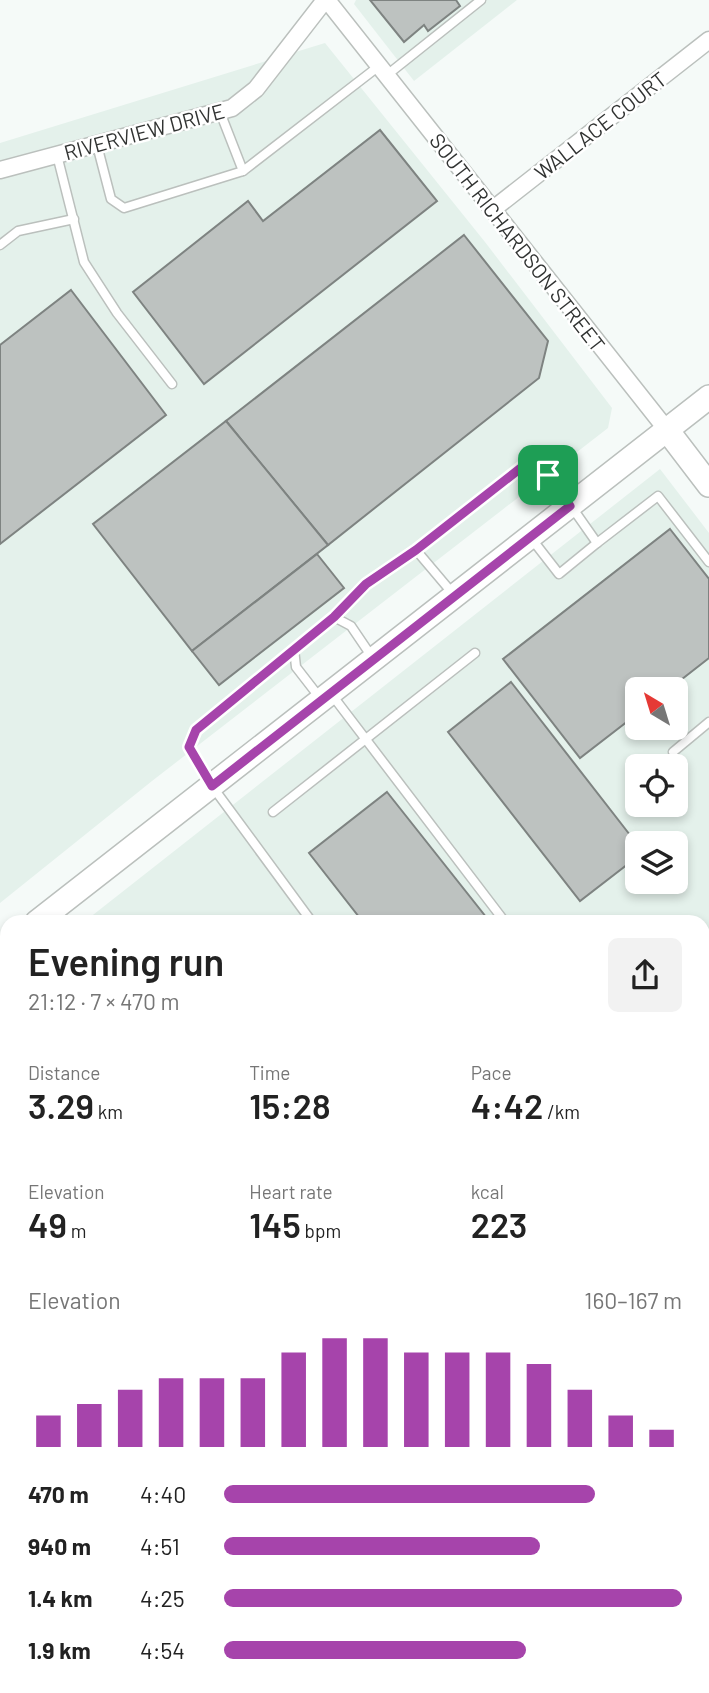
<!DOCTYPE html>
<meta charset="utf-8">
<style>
body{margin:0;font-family:Barlow,sans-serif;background:#f2f2f2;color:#222;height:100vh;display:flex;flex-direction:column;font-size:26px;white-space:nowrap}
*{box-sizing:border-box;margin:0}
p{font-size:23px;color:#767676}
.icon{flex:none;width:38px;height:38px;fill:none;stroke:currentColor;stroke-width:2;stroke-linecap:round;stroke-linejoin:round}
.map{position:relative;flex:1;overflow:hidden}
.side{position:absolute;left:0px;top:915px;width:710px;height:779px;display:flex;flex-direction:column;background:#fff;border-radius:21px 21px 0 0;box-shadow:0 4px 10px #0003}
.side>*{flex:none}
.needle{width:46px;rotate:322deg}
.fabs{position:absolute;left:625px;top:677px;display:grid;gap:14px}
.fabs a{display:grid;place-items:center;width:63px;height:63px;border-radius:10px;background:#fff;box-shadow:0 4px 10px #0003;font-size:35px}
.pin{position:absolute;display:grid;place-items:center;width:60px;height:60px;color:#fff;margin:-30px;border-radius:14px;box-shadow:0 4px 10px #0006}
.round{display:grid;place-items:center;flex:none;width:74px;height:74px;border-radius:10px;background:#f2f2f2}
.head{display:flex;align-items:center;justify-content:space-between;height:119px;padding:0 28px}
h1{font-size:38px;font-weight:600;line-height:52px}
.stats{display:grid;grid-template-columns:repeat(3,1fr);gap:10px;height:119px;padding:7px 28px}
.stats div{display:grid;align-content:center}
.stats b{font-size:35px;font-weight:600}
.stats small{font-size:19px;font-weight:400}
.stats p{font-size:19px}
.chart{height:196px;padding:14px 28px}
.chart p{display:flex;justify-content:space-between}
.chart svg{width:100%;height:126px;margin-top:7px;stroke:#a644ab;stroke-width:6}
ul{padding:0 28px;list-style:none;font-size:23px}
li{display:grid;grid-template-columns:112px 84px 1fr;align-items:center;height:52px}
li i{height:18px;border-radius:9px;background:#a644ab}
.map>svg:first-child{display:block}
</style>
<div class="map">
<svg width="709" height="1693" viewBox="0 0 709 1693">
<rect width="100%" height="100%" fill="#f5faf8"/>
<!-- built -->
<g fill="#e4f1eb" fill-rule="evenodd">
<polygon points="356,0 517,0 414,81 354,4"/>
<polygon points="325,43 485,242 612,408 608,428 152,781 0,903 0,143"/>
<path d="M 660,469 L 709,533 L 709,1349 L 704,1353 L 704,922 L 84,922 ZM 637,690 L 676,690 L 676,728 L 637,728 ZM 637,766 L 676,766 L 676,805 L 637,805 ZM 637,844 L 676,844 L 676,882 L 637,882 Z"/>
<polygon points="7,983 7,1687 281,1687 273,1693 0,1693 0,988"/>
<polygon points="373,1687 585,1687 578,1693 366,1693"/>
</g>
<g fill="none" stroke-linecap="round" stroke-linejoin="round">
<!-- stream -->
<polyline stroke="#b988ba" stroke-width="4.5" points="698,1693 709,1685"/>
</g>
<!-- building -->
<g fill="#bdc2c0" stroke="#7e8381" stroke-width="2">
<polygon points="370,0 456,0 460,6 428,31 424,25 404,42"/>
<polygon points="380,130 437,201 204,384 133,292 248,201 263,221"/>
<polygon points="464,235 548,341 539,378 328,545 226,421"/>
<polygon points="71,290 166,415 0,544 0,345"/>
<polygon points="226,421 328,545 192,651 93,524"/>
<polygon points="670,529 709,579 709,658 668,690 637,690 637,714 580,758 503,659"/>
<polygon points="317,554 344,588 219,685 192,651"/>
<polygon points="511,682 637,844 637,857 580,901 448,732"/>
<polygon points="387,792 490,922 363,922 309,853"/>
<polygon points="704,1027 709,1033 709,1103 704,1107"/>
<polygon points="0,1151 7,1159 7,1198 0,1204"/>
<polygon points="704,1309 709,1316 709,1329 704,1333"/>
<polygon points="7,1386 7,1687 115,1687 107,1693 0,1693 0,1391"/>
<polygon points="709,1468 709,1568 704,1572 704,1472"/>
</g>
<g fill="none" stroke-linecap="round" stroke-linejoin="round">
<defs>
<g id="lane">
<polyline points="387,75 481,0"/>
<polyline points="220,112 243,171"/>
<polyline points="97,145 111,199 124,208 243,171 379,66"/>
<polyline points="57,155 84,262 117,313 172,384"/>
<polyline points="0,245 18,231 74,219"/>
<polyline points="531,538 559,574 597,543"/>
<polyline points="416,550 536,456 597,543 658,496 709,562"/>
<polyline points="334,617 351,626 372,657"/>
<polyline points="294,649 196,730 189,747 212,786 312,922"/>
<polyline points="332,695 505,922"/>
<polyline points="320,698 296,667 294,649 334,617 366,584 416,550 454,595"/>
<polyline points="673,752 709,722"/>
<polyline points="273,812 475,653"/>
<polyline points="704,1004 709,1011"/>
<polyline points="704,1204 709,1200"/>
<polyline points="704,1279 709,1286"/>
<polyline points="0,1287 7,1281"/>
<polyline points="704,1414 709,1421"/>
<polyline points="704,1450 706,1448 709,1434"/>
<polyline points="704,1589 709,1584"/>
<polyline points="198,1693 206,1687"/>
</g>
<g id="street">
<polyline points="327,0 667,430"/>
<polyline points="0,170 232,108 256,89 325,0"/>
<polyline points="492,210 709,40"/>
<polyline points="704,1388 709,1384"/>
<polyline points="310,1693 318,1687"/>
</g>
<g id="secondary">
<polyline points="667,430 709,485"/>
<polyline points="37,922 709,397"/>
<polyline points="0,951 7,946"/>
</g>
</defs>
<!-- lane casing -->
<use href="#lane" stroke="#bbc0bd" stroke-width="11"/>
<!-- street casing -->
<use href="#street" stroke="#bbc0bd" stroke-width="19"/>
<!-- secondary casing -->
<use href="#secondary" stroke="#bbc0bd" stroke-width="26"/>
<!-- lane -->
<use href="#lane" stroke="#fff" stroke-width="8"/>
<!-- street -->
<use href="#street" stroke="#fff" stroke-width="16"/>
<!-- secondary -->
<use href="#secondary" stroke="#fff" stroke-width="23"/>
<defs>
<g id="rail">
<polyline points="704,1618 709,1613"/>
<polyline points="606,1693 614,1687"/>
</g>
</defs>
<!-- rail casing -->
<use href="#rail" stroke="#7b7e7d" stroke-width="7"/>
<!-- rail -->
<use href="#rail" stroke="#fff" stroke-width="4.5" stroke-dasharray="13" stroke-linecap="butt"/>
</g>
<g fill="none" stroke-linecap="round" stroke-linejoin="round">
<defs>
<polygon id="route" points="536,456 570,506 212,786 189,747 196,730 334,617 366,584 416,550"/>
</defs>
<!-- route casing -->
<use href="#route" stroke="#fff" stroke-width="14"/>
<!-- route -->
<use href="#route" stroke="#a644ab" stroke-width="9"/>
</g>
<g text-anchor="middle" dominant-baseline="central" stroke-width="5" stroke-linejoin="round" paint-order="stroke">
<!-- street labels -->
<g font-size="21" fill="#313332" stroke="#fff">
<text transform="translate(600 125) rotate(-38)">WALLACE COURT</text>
<text transform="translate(144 131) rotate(-15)">RIVERVIEW DRIVE</text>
<text transform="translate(518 242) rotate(52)">SOUTH RICHARDSON STREET</text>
</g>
</g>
</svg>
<div class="fabs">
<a><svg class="needle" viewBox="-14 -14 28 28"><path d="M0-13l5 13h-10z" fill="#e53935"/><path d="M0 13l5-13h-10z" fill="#767676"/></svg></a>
<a><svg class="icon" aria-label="locate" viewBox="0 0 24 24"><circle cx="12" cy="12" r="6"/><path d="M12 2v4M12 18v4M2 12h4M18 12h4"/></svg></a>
<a><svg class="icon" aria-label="layers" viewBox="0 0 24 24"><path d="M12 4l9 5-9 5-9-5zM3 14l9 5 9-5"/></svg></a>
</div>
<div class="pin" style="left:548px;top:475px;background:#1e9e55"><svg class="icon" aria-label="arrive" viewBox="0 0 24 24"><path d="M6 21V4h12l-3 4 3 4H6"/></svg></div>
<section class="side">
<div class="head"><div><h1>Evening run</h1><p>21:12 · 7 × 470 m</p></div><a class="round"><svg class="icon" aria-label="share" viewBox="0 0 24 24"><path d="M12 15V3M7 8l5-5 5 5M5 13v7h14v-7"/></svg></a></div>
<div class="stats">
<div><p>Distance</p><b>3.29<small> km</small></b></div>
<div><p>Time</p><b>15:28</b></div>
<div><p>Pace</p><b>4:42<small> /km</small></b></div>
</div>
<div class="stats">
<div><p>Elevation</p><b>49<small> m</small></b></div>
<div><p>Heart rate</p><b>145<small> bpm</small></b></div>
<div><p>kcal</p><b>223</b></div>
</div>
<div class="chart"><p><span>Elevation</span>160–167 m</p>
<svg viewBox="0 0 160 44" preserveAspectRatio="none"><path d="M5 44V33M15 44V29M25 44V24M35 44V20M45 44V20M55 44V20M65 44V11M75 44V6M85 44V6M95 44V11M105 44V11M115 44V11M125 44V15M135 44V24M145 44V33M155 44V38"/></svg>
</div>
<ul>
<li><b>470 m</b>4:40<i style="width:81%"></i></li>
<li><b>940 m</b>4:51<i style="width:69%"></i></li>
<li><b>1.4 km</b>4:25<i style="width:100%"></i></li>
<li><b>1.9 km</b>4:54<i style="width:66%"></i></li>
</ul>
</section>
</div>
